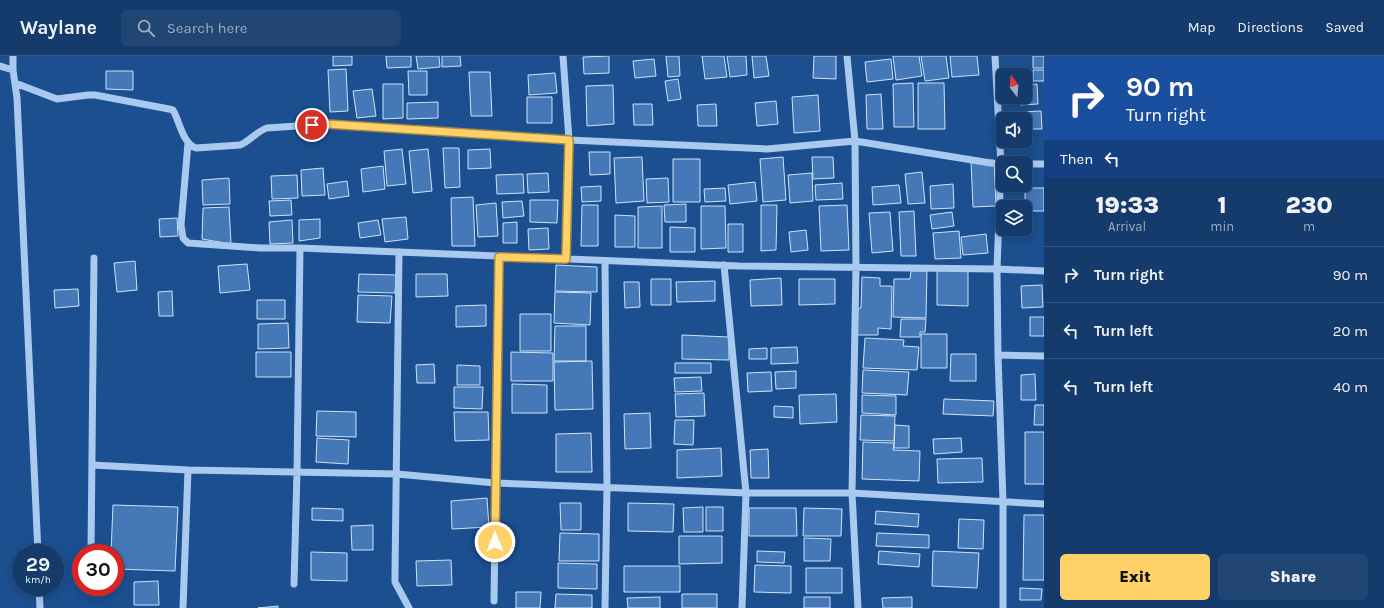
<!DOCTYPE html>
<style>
:root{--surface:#143b6b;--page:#214673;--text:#f1f3f6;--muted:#9dadc1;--line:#33557e;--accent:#ffd166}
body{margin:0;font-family:Karla,sans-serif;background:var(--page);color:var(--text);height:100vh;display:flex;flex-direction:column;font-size:15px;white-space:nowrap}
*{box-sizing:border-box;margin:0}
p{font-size:13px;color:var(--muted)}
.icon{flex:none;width:22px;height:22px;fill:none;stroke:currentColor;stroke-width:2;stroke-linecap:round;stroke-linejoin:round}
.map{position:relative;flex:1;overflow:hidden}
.details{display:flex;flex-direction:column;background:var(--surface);width:340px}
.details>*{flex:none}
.guide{background:#1a4fa0;color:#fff;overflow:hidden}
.needle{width:26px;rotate:344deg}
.fabs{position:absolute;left:996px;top:12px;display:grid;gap:8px}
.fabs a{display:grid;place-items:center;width:36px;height:36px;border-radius:6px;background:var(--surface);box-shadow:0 2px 10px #0003,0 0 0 1px var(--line);font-size:20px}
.speed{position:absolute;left:12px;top:488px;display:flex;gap:8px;font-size:20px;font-weight:700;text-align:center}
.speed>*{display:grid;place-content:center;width:52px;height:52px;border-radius:50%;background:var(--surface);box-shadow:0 2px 10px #0003,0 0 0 1px var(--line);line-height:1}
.speed small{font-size:10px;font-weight:400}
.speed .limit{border:6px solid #d22;background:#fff;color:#111}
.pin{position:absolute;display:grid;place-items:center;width:34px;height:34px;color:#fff;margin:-17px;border:2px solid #fff;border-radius:50%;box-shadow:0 1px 4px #0007}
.me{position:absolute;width:44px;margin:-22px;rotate:0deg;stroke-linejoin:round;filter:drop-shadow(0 0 3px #0008)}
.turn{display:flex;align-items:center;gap:14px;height:84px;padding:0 16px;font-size:18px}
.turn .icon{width:52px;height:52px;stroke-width:2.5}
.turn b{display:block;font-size:28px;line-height:34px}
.then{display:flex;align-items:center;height:38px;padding:0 16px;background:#0003;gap:8px;font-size:15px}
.eta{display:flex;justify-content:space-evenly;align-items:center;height:68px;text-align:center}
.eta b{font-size:24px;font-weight:800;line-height:28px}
.primary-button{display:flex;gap:8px;margin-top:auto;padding:8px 16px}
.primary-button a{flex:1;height:46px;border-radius:6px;background:var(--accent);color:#111;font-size:16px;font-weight:800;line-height:46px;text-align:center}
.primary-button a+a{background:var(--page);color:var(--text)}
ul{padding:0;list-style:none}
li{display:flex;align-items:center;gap:12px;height:56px;padding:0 16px;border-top:1px solid var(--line)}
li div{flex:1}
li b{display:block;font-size:15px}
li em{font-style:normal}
header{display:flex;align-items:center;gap:24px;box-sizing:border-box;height:56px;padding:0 20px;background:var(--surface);border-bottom:1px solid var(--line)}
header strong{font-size:19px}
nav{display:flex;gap:22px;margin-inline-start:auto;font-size:14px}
.search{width:280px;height:36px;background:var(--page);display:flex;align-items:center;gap:10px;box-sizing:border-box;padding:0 14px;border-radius:6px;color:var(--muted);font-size:15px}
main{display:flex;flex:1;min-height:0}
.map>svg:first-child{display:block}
</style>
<header>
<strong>Waylane</strong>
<div class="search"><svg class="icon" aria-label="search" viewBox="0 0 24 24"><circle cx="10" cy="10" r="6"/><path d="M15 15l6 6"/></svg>Search here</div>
<nav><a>Map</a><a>Directions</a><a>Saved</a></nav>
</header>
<main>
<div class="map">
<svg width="1044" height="552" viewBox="0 0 1044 552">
<rect width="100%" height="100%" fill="#1b4f8f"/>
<path fill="#4478b7" stroke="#cfe3fa" d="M333,0H352V9L333,10Z
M386,0H411V11L387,12Z
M416,0H439L440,11L418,13Z
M442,0H460L461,10L442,11Z
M609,0V17L584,18L583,1Z
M666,0H679L680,20L668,21Z
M702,0H724L727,21L705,23Z
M727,0H746L747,19L730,21Z
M752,0H766L769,20L754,22Z
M814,0H836V23L813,22Z
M893,0H919L922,20L896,24Z
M921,0H946L949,22L925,25Z
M950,0H977L979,19L952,21Z
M1033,0H1044V12H1033Z
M654,3L656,20L635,22L633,5Z
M891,3L893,23L867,26L865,6Z
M346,13L348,55L330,56L328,14Z
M1033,14H1044V25H1033Z
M106,15H133V34L106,33Z
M408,15H427V39H409Z
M469,16H490L492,60H471Z
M555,17L557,37L529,39L528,19Z
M678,23L681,43L668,45L665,25Z
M913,27L914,71H894L893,28Z
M918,27H944L945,73H918Z
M383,28H403V62L383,63Z
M1037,28L1038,48L1020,49L1019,41H1025V29Z
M613,29L614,68L587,70L586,30Z
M372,33L376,60L357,62L353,35Z
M881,38L883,73H867L866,39Z
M818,39L820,75L794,77L792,41Z
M527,41H552V67H527Z
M776,45L778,68L757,70L755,47Z
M438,46V62L407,63V47Z
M633,48H652L653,69H634Z
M716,48L717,70H698L697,49Z
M1041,55L1042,73H1025V63H1018V56Z
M443,92H459L460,131L445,132Z
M402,93L406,128L387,130L384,95Z
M428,93L432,135L413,137L409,95Z
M490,93L491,112L468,113V94Z
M589,96H610V118L590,119Z
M642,101L644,145L616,147L614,102Z
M783,101L786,144L763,146L760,103Z
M812,101H833L834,122L813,123Z
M673,103H700V146H673Z
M994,104L996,150L973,151L971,106Z
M383,110L385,133L363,136L361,113Z
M323,112L325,139L302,140L301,114Z
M922,116L925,147L908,148L905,118Z
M548,117L549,136L528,137L527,118Z
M812,117L813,145L790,147L788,119Z
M523,118L524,137L497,138L496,119Z
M297,119L298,142L272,143L271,120Z
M229,122L230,148L203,149L202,124Z
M668,122L669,146L647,147L646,123Z
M347,125L349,140L329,143L327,128Z
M755,126L757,145L730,148L728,129Z
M842,127L843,143L816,144L815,129Z
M953,128L954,152L931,153L930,130Z
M899,129L901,147L873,149L872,131Z
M601,130V145L582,146L581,131Z
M725,132L726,145L705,146L704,133Z
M1025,132H1044V155H1025Z
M473,141L475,190H452L451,142Z
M291,144L292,159L270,160L269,145Z
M530,144H558L557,167L530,166Z
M522,145L524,160L503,162L502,146Z
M496,147L498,180L478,181L476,149Z
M686,148V166H665L664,149Z
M582,149H598V190H581Z
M761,149H777L776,194L761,195Z
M847,149L849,194L821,195L819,150Z
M662,150V192H638V151Z
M701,150H725L726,192L701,193Z
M229,151L231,188L202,183L203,152Z
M914,155L916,200H901L899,156Z
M890,156L893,195L872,197L869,157Z
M952,156L954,170L932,173L930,159Z
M615,159L635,160V191H615Z
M406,161L408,183L385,186L382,163Z
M177,162L178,180L160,181L159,163Z
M320,163V182L299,185V164Z
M292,164L293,187L270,188L269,166Z
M378,164L381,179L360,182L358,167Z
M517,166V187H503V167Z
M728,168H743V196H728Z
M670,171L695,172V196H670Z
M548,172L549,193L529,194L528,173Z
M806,174L808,194L791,196L789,176Z
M959,175L961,202L935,203L933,177Z
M986,178L988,197L963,199L961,181Z
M135,205L137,234L117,236L114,207Z
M247,208L250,234L220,237L218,210Z
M556,209L597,211V236L555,235Z
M937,213H968V250L937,249Z
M911,215H927L926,262L893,261L894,223H910Z
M359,218L396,219L395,237L358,236Z
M416,218H447L448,240L416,241Z
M862,221L880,222V230H892L891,273L878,272V279H857L858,252H861Z
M781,222L782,249L751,250L750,224Z
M651,223H671V249H651Z
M799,223H835V248L799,249Z
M715,225V245L677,246L676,226Z
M624,226H639L640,251L625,252Z
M1042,229L1043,251L1022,252L1021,230Z
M78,233L79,250L55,252L54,234Z
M172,235L173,260H159L158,236Z
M555,236L591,237L590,269L554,267Z
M358,239L392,240L390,267L357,266Z
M257,244H285V263H257Z
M486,249V270L456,271V250Z
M520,258H551V295H520Z
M1030,261H1044V280H1030Z
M901,263H926L925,276H920V281H900Z
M288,267L289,292L258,293V268Z
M555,270H586V305H554Z
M921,278H947V312H921Z
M682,279L729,281V304L682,303Z
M865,282L904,284L903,290L919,291L917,314L863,312Z
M797,291L798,307L771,308V292Z
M767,292V303H749V293Z
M256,296H291V321H256Z
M511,296L553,297V325H511Z
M951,298H976V325H950Z
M592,305L593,353L555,354L554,306Z
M675,307H711V317H675Z
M434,308L435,327H417L416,309Z
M457,309L480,310V329H457Z
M863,314L909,316L907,339L862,337Z
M796,315V332L776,333L775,316Z
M771,316L772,335L748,336L747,317Z
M1035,318L1036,344H1021V319Z
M701,321L702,335L675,336L674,322Z
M512,328L547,329V357H512Z
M454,331H483L482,353L454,352Z
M704,337L705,360L676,361L675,338Z
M836,338L837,366L800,368L799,339Z
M862,339L896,340V359L862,357Z
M944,343L994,345L993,360L943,358Z
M1035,349H1044V369H1034Z
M774,350L793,351V362L774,361Z
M317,355L356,356V381L316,380Z
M454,356H488L489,384L455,385Z
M650,357L651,392L625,393L624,358Z
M861,359L895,360L894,385L860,384Z
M675,364H694L693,389L674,388Z
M895,369L909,370V392H894Z
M1025,376H1044V428H1025Z
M591,377L592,416H556V378Z
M317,382L349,384L348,408L316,406Z
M961,382L962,396L934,398L933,383Z
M863,386L894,387L893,394L920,395L919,425L862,423Z
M721,392L722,420L677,422V394Z
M768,393L769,422H751L750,394Z
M982,402L983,426L938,427L937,403Z
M487,442L489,471L452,473L451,445Z
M560,447H581V474H561Z
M628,447L674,448L673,476L628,475Z
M113,449L178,451L175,515L115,513V497H111Z
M703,451V476H684L683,452Z
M706,451H723V475H706Z
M312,452L343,453V465L312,464Z
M749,452H796L797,480H749Z
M804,452L842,453L841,480H803Z
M876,455L919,458L918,471L875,468Z
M1024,459H1044V524H1023Z
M959,463L984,464L983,493L958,492Z
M373,469V494H352L351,470Z
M560,477L599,478V505H559Z
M877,477L929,479V492L876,490Z
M679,480H722V507L679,508Z
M804,482L831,483L830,505H804Z
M757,495L785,496L784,507L757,506Z
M879,495L920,498L919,511L878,508Z
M933,495L979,497L977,532L932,530Z
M311,496L347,497V525L311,524Z
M451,504L452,529L417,530L416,505Z
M558,507L597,508V533L558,532Z
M755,509L791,510V537L754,536Z
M624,510H680V536H624Z
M806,512H842V537H806Z
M158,525L159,549H134V526Z
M1020,532L1042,533L1041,544H1020Z
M516,536H541L540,552H516Z
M556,538L592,539V552H555Z
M682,538H717V552H682Z
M660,541V552H628L627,542Z
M804,541H830V552H804Z
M912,541V552H883L882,542Z
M278,550V552H258Z"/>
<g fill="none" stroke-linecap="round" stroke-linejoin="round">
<path stroke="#a9c9ee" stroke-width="7" d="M13,0V14L17,42L38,497
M563,0L569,84L566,203
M847,0L855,85L856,211L852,437L858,552
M995,0L1001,109L997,213L998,299L1003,446V552
M0,10L13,14
M15,27L57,43L88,39H95L169,53L173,54L175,58C180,69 184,88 196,92L240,89C250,85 257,75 267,72L327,68L569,84L767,93L855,85L1003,109
M188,87L181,169L183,182L188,187L260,192H300L739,210L997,213L1044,215
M1025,108H1044
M399,196L395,518V526L409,552
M724,209L746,437L742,552
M998,299L1044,300
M92,409L188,414L397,418L495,427L746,437H852L1044,448
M91,497L94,202
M294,528L297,416L300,192
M39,531L40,552
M494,545L499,201
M183,552L188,414
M605,552L607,431L605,205"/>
</g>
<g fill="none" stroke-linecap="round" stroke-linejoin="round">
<defs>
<path id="route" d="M312,69L327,68L569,84L566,203L499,201L495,486"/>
</defs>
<use href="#route" stroke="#a68842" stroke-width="10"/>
<use href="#route" stroke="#ffd166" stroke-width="7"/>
</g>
</svg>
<div class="fabs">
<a><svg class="needle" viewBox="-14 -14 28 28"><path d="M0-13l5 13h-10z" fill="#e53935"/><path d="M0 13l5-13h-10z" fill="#9dadc1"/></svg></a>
<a><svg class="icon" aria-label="sound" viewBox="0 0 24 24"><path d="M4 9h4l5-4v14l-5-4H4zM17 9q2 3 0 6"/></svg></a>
<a><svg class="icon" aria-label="search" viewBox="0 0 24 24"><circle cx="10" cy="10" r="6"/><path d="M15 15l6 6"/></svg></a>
<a><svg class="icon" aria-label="layers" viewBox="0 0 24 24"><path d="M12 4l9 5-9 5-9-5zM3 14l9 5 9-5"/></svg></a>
</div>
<div class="speed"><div>29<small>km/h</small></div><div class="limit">30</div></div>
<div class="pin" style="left:312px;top:69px;background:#d93025"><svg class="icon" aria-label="arrive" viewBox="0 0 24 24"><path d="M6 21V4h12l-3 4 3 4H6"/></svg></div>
<svg class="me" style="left:495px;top:486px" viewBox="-20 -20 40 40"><circle r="17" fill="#ffd166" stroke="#fff" stroke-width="3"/><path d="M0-11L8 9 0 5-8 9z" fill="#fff"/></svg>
</div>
<section class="details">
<div class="guide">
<div class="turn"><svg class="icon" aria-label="right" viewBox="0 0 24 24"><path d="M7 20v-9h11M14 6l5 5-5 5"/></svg><div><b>90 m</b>Turn right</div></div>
<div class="then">Then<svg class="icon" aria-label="left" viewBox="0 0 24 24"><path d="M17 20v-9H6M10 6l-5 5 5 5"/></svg></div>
</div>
<div class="eta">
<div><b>19:33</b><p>Arrival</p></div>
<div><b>1</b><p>min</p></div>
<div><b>230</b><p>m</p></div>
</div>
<ul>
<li><svg class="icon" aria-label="right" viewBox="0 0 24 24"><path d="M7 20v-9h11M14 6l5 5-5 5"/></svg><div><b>Turn right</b></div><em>90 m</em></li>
<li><svg class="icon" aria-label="left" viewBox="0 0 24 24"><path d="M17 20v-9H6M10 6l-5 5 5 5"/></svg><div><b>Turn left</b></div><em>20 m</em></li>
<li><svg class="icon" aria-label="left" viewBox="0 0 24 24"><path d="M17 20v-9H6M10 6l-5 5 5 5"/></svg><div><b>Turn left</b></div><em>40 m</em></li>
</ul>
<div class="primary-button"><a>Exit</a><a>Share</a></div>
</section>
</main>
